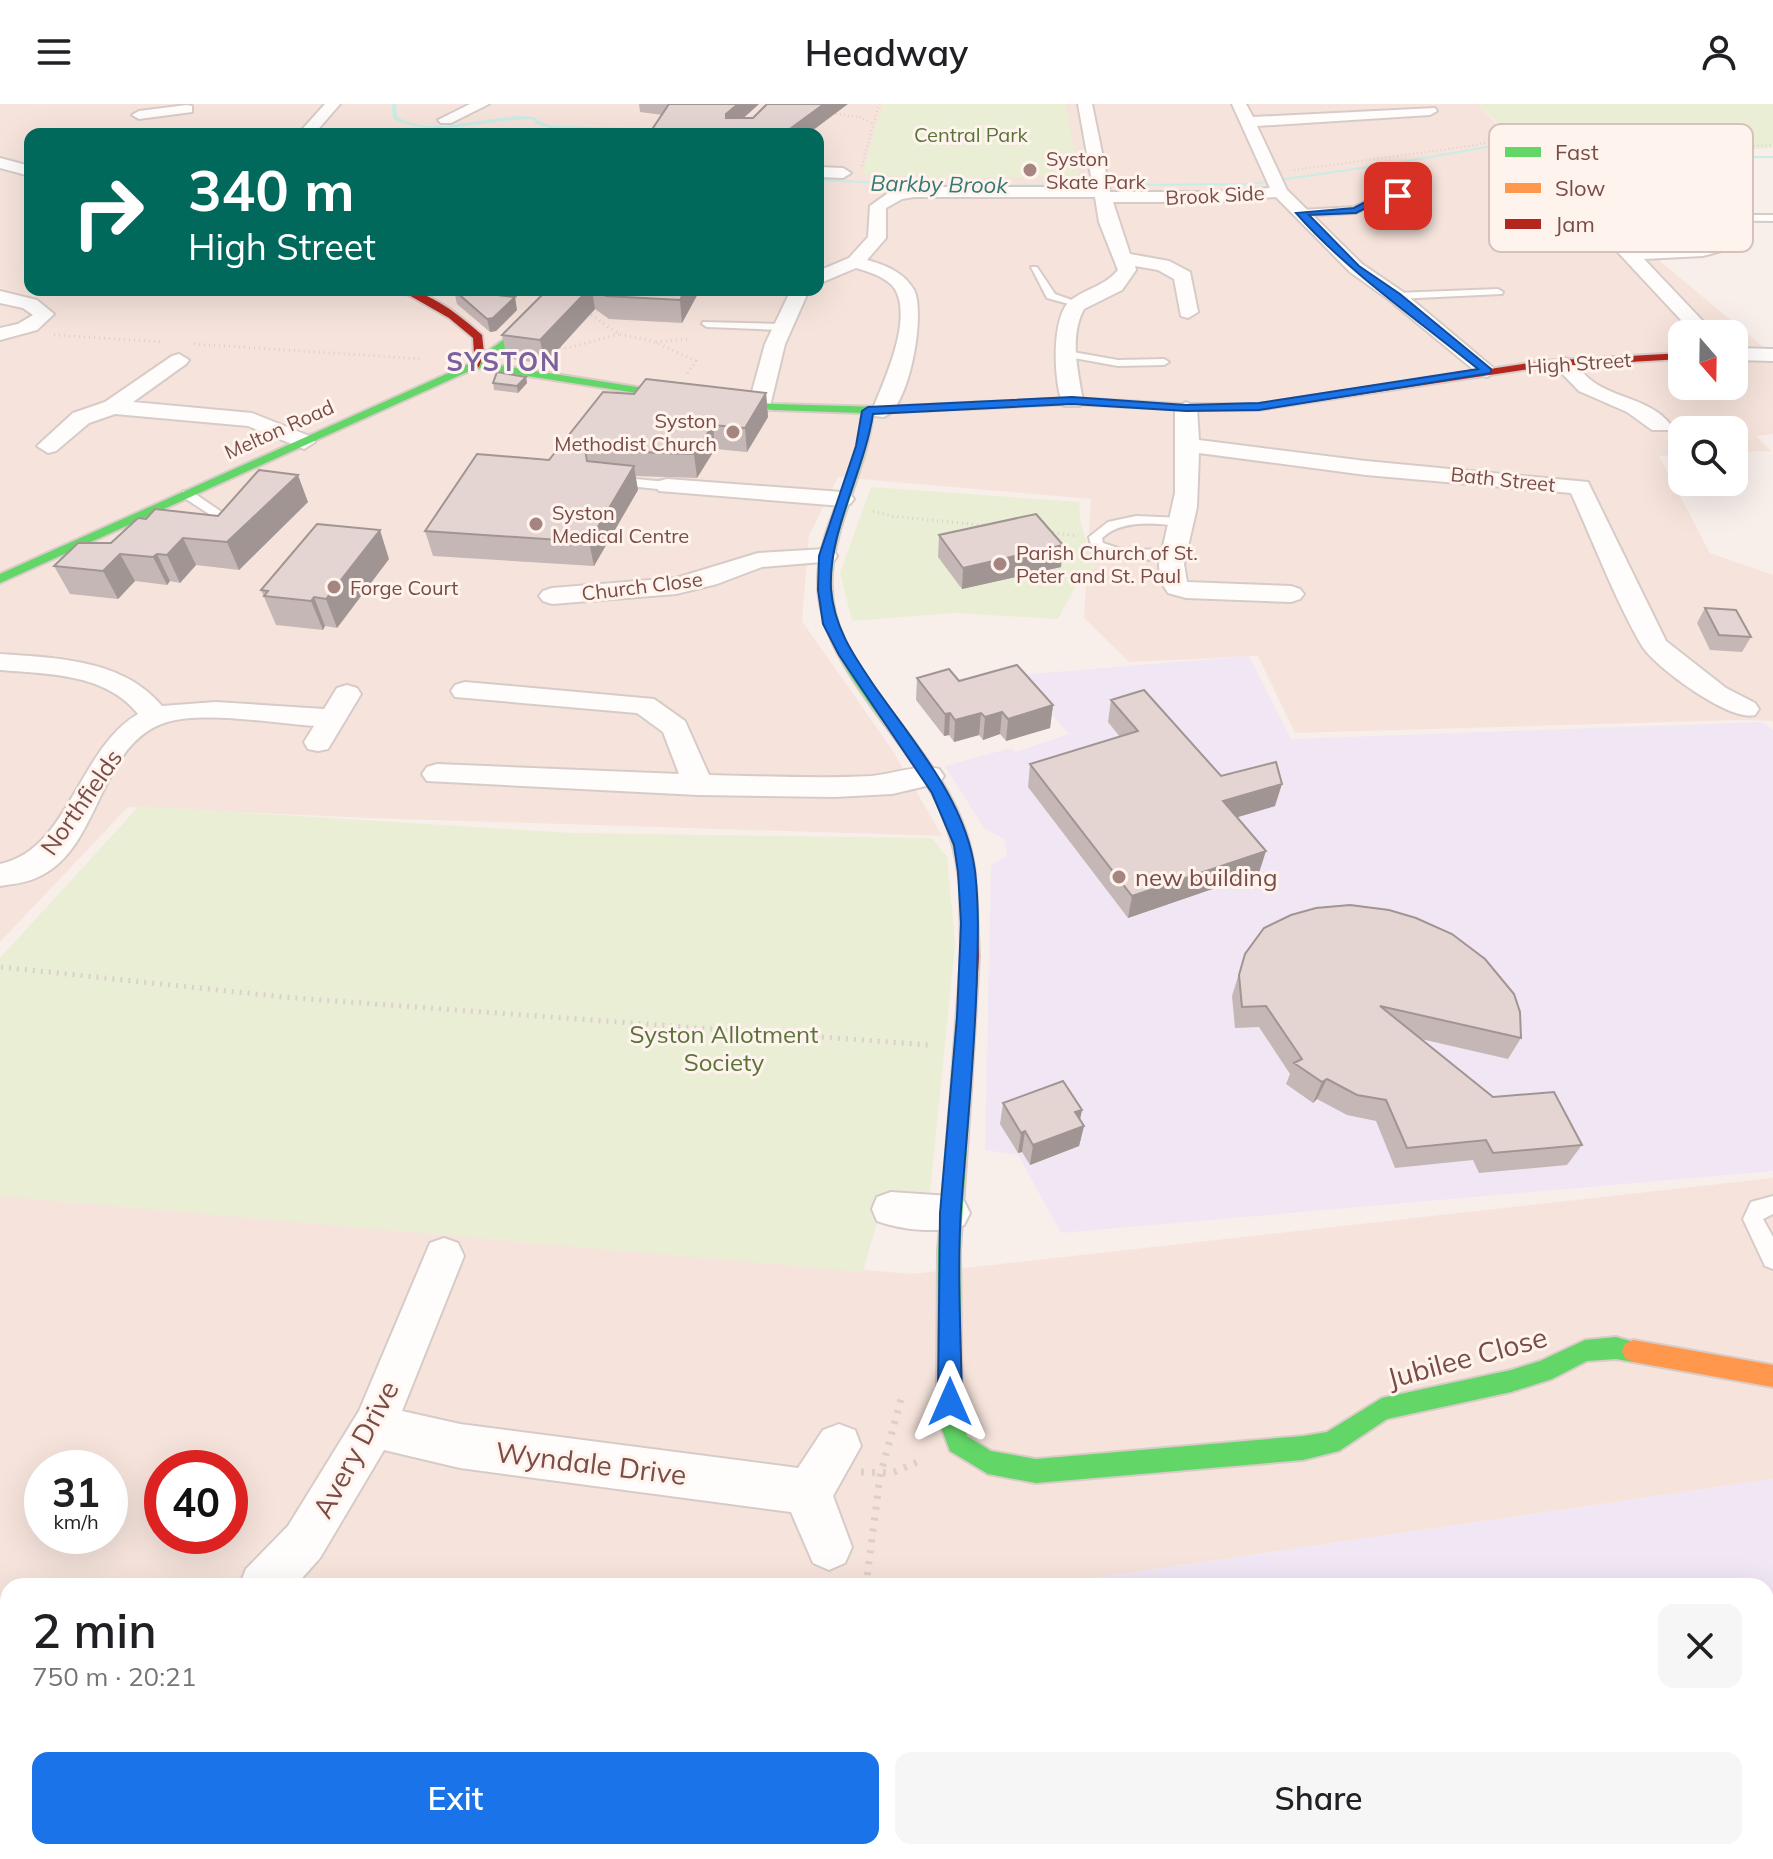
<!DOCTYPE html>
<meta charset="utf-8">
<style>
:root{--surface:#fff;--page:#f6f6f6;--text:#202124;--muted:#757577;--accent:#1a73e8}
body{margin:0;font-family:Mulish,sans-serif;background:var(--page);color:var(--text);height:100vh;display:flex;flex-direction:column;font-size:30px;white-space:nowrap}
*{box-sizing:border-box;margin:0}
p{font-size:26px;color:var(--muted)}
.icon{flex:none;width:44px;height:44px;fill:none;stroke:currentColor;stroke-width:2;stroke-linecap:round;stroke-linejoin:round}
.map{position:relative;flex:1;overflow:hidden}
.panel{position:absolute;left:0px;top:1474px;width:1774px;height:282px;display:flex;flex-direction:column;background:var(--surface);border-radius:24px 24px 0 0;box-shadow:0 8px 32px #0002}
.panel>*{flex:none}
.banner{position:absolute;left:24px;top:24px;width:800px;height:168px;border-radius:16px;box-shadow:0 8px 32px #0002;background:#00695c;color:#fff;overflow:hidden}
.needle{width:52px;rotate:160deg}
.fabs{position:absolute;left:1668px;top:216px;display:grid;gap:16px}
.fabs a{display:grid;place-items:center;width:80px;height:80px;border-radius:16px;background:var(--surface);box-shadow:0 8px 32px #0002;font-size:40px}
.speed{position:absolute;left:24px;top:1346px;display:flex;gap:16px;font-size:40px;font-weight:700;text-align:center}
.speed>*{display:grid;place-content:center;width:104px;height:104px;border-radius:50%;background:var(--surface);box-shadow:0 8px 32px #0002;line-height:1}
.speed small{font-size:20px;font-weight:400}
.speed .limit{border:12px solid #d22;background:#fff;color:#111}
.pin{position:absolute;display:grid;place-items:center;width:68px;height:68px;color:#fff;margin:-34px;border-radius:16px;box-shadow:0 4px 12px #0006}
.me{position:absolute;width:88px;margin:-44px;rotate:0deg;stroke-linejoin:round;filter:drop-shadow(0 0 6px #0008)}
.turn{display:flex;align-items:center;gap:28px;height:168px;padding:0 32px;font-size:36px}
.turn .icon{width:104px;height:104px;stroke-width:2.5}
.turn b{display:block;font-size:56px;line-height:68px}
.round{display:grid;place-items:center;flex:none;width:84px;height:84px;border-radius:16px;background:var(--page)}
.summary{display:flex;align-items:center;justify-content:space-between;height:136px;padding:0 32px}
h1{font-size:48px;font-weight:600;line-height:60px}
.button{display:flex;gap:16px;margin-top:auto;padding:16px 32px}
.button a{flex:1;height:92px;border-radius:16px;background:var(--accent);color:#fff;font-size:32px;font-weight:600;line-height:92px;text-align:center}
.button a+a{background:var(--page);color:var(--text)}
header{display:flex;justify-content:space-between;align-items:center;height:104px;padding:0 32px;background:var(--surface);font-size:36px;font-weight:600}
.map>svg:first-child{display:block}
</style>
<header><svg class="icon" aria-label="menu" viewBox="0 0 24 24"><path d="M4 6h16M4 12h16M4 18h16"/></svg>Headway<svg class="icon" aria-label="person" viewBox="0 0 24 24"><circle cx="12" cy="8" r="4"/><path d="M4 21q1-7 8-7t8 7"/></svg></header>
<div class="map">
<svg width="1773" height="1755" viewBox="0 0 1773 1755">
<rect width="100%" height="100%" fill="#f8efeb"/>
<path fill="#f6e4dc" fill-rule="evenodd" d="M0,0H1478L1503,27L1773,251V330L1756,332L1771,347L1734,348V326H1682V350L1659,352L1710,449L1773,471V617L1741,616L1295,629L1258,552L1129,558L1084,514L1091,395L838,373L809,432L802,517L893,647L942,732L369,714L128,703L0,838ZM30,30H818V186H30ZM1682,230H1734V282H1682Z
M1773,1074V1375L1038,1482H8V1748H939V1755H0V1087L911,1170ZM42,1364H110V1432H42ZM162,1364H230V1432H162Z"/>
<path fill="#f1e7f4" d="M1249,552L1291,635L1762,618L1773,626V1067L1061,1129L1018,1051L985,1046L991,762L1007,751L1004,735L984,724L945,662L1011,644L1015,648L1069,630L1018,571Z
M1773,1375V1755H939V1748H1766V1482H1038Z"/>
<path fill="#eaeed4" d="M883,0H1065L1079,72L952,74L862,70Z
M1478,0H1773V44L1732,47L1587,26L1514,36Z
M871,383L1079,398L1081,420L1095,463L1079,476L1058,515L953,509L852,517L840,469Z
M139,702L572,729L932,734L947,753L955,840L930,1088L886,1087L863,1168L0,1092V854Z"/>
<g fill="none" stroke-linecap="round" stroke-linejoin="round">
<path fill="#caece7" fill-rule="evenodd" d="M392,0H396L397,13L410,19L426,22H444L518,12L534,13L541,18L551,22L641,24L653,26V30H649V28L641,26L551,24L537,20L533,15C486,15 438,35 393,15Z
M1593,27L1727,52H1773V54H1727L1593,29L1543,34L1397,60L1251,81L945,83L818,77V75L945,81L1251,79L1397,58L1543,32Z"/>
<defs>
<path id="lane" d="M1505,53H1511L1531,83L1580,105V109H1574C1546,96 1509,88 1505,53Z
M1419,86L1422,91L1380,97L1356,109L1301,112L1296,109L1301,106L1354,103L1375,93Z
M1684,111H1773V117L1687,116Z
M1031,163H1037L1055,190L1080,199V203L1047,194Z
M1498,185L1503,188L1502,190L1396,195L1391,192L1396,189Z
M703,218L782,220L787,223L782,226L707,223L702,220Z
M1067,247L1118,256L1164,255L1169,258L1164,261L1118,262L1063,252V248Z
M614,373L667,378L673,382L667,386L610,380L608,377Z
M183,387H191L239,420L229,423L183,393Z
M1136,412L1183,414L1189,418L1183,422C1156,420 1124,414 1102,434L1103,439L1124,446L1173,445L1180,449L1178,452C1151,457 1112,460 1091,441L1089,433L1108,418Z
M1773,1092V1110L1763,1115L1773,1133V1165L1765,1162L1743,1115L1751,1098Z"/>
<path id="street" d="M325,0H340L314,30H298Z
M470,0H489L451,19H441L438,16Z
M1078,0H1092L1110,88H1213L1270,84L1232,0H1246L1253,13L1435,4L1437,7L1430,11L1257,22L1287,86L1362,160L1403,188L1497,267L1487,273L1480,271L1389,196L1350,168L1276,93L1213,98H1113L1130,150L1169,157L1190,168L1198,208L1188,214L1181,212L1174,175L1158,166L1135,162L1136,166L1122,186L1084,205C1069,232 1078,268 1083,297L1080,302H1064C1053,282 1051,212 1070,197C1086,184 1104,183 1118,166L1099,118L1095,93H914L902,95L886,104V134L867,156C885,161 904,168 914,186C926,209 909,307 883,313L875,312L872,307C884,277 913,216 895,185C887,173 869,168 856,164L818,180V167L849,154L868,133L870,102L891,87L914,83H1093Z
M187,1L192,2V8L139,15L132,11L139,7Z
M0,54L30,62V72L0,64Z
M818,63L843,64L851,69L843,74L818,73Z
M1577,102L1613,122L1634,144L1703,141L1742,131L1748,132L1751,136L1748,140L1703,152L1644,155L1715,230H1694L1601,130L1571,111L1568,107Z
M791,186H809L785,240L770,302L767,307H751L748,302L765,240Z
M0,187L37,196L54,210L37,226L0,236V224L18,220L33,211L23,204L0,199Z
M1734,244L1773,245V257L1734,256Z
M179,250L189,256L186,260L133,298L252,309L312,333L315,338L304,345L248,322L115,310L89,319L56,347L48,349L37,342L73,309L105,298L172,252Z
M1562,253C1575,256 1581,269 1592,277C1616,295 1651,295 1671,321L1668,326H1652L1627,308L1579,287L1552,259Z
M1186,298L1197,304L1199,336L1366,357L1588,378L1666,537L1726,584L1755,599L1759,605L1755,611C1730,618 1655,563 1642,542C1616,498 1593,437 1571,389L1366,371L1199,349L1197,403L1184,460L1187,478L1291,482L1300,485L1304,490L1300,495L1291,498L1186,494L1168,489L1160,476L1159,460L1175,389V304Z
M667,375L842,388L850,390L854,395L850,400L842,402L659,387L655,382L659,377Z
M825,445L834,447L837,452L834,457L762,463L717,480L676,490L552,500L543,497L539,492L543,487L552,484L676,474L758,449Z
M0,550C56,554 123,555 162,602L216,598L324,605L337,584L347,581L357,584L361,590L328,645L318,647L308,645L304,638L314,622C275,619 203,607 167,618C96,640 102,747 36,774C25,779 12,780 0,782V760C69,746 78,645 138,610C106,569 47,570 0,566Z
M465,578L654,595L685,617L709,671C763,672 818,675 872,672C893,670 919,660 939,665L944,672L939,679L892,690L835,693L698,691L427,677L422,670L427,663L437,660L679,670L663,628L637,609L455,593L451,587L455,581Z
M891,1088L950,1092L964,1097L970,1109L964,1121C939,1130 902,1126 877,1117L872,1105L877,1093Z
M444,1134L458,1139L464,1152L402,1307L460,1320L798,1364L823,1326L839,1320L855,1326L861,1342L833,1392L852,1443L845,1459L829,1466L813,1459L791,1408L460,1364L384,1346L320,1454L295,1482H239L246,1465L288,1422L359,1307L430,1139Z
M8,1642V1748H25L22,1755H0V1646Z"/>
<path id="fast" d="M550,186H561L510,241L485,259L688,291L774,300L881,303L1072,294L1196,301V305L1192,306L1072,300L873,309C864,388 807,456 844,534C882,613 961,671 974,762C975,770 977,778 974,785H962C958,776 958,766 956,756C953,738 946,720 939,703C905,630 815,558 818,474C819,434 839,399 851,363C857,346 860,327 862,309L774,306L688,297L476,264L0,479V470L471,259L502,237Z
M961,978L968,980L971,986L960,1146L962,1315L967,1332L991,1347L1036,1355L1303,1332L1327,1328L1382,1294L1511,1266L1540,1257L1585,1236L1616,1233L1641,1240L1644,1247L1641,1254L1633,1258L1616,1255L1587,1257L1552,1275L1511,1288L1387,1315L1339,1347L1303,1356L1036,1379L988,1370L950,1347L938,1315L937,1286L938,1146L951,986L954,980Z"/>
<path id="slow" d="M1633,1236L1773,1261V1283L1633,1258L1625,1254L1622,1247L1625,1240Z"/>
<path id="jam" d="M400,186C430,186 460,212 482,231L484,249L479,263L470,261L474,249L473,234L449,214Z
M1682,249V255L1543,263L1259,306H1192L1186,303L1192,300H1259L1543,257Z
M968,775L976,781L979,852L971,986L968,992L961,994L954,992L951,986L961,852L960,781Z"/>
</defs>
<use href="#lane" stroke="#d7cbc8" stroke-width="4"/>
<use href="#street" stroke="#d7cbc8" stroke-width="4"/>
<use href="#fast" stroke="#d9ccc8" stroke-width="4"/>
<use href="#slow" stroke="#d9ccc8" stroke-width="4"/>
<use href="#jam" stroke="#d9ccc8" stroke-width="4"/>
<path stroke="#dccfcc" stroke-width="2" stroke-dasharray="1 3" stroke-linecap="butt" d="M828,9L860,13L873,20
M862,62L879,0
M1294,66L1470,42L1536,28L1587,25L1734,43L1773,41"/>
<path stroke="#dccfcc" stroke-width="3" stroke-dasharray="1 4" stroke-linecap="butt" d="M587,208L619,230L655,238L696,257L686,271
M54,231L164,238
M656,238L689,235
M194,240L423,255
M555,243L568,244L619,230
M873,407L892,412L990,422
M1048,428L1078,432"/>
<path stroke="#dccfcc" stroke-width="5" stroke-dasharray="2 6" stroke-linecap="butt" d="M1,863L294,894L929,941"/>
<path stroke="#dccfcc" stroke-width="7" stroke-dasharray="3 8" stroke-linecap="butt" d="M861,1368L892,1369L920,1357
M866,1482L880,1372L902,1292
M855,1755L856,1748"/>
<use href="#lane" fill="#fefdfc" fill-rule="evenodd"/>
<use href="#street" fill="#fefdfc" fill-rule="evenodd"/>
<use href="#fast" fill="#63d668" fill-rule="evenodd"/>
<use href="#slow" fill="#ff974d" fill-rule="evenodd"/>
<use href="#jam" fill="#b3261e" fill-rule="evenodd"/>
</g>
<path fill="#c5b7b5" d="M639,0H759L743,14L808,30L640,8Z
M454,186L517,206L496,227L490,228L457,200Z
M551,186H700L682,219L609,215L595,205L545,260L507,254L502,231Z
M526,273L527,279L518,289L494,286L493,279Z
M766,289L768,313L747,348L715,345L697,374L635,372L638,386L594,462L433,452L425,427L549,356L634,290Z
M308,398L239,466L196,461L180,479L170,477L167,481L135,477L118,495L70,490L54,462L111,439L146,415L218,412Z
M939,431L1061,463L962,485L938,453Z
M389,455L337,524L325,522L323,526L276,521L261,486Z
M1705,504L1751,533L1742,548L1710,546L1697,519Z
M917,574L959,577L1053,601L1050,624L1006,637L1000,630L983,636L979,631L954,638L949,631L944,632L916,596Z
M1111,596L1221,672L1275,702L1237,713L1259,769L1128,814L1028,683L1030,660L1120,633L1108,618Z
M1245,850L1521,934L1508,955L1421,935L1493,993L1582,1041L1567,1061L1479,1069L1473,1056L1395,1064L1376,1017L1347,1011L1317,995L1313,999L1286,980L1290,970L1259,923L1235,924L1232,892Z
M1003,999L1082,1006L1080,1016L1084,1022L1079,1042L1030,1061L1022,1048L1018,1049L1000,1020Z"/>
<path fill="#a09593" d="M738,0H759L728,28L726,10Z
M824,0H848L808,30H783Z
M588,186H592L595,205L545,260L540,236Z
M685,186H700L682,219L680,196Z
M515,193L517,206L496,227L490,228L487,215Z
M526,273L527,279L518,289L517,282Z
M766,289L768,313L747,348L745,324Z
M713,321L715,345L697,374L694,350Z
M634,362L638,386L594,462L589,438Z
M298,371L308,398L239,466L227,438Z
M380,426L389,455L337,524L326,495Z
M183,434L196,461L180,479L167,451Z
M1063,441L1061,463L962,485L963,464Z
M120,450L135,477L118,495L103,467Z
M157,450L170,477L167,481L153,453Z
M314,493L325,522L323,526L311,497Z
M1053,601L1050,624L1006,637L1008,615Z
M1002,608L1000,630L983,636L985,613Z
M950,609L949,631L944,632L945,610Z
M981,609L979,631L954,638L955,616Z
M1282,680L1275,702L1218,719L1223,697Z
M1266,747L1259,769L1128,814L1132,792Z
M1327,975L1317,995L1313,999L1322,978Z
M1082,1006L1078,1024L1084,1022L1079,1042L1030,1061L1033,1041L1075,1008Z
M1025,1027L1022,1048L1018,1049L1021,1029Z"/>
<path fill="#e5d5d2" stroke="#a09593" stroke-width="2" d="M669,0H738L726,10V14H753L767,0H824L783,30H649Z
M454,186L515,193L493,214L487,215Z
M551,186H588L540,236L502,231L546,187L550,188Z
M597,186H685L680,196L606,192Z
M497,268L526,273L517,282L493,279Z
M646,275L766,289L745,324L713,321L694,350L585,346L587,357L634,362L589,438L425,427L477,350L549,356L603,288L634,290Z
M259,366L298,371L227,438L183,434L167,451L157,450L153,453L120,450L103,467L54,462L78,439H111L138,414L146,415L155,405L218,412Z
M1036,410L1063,441L963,464L939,431Z
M317,420L380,426L326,495L314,493L311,497L264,492L268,487L261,486Z
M1705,504L1736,506L1751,533L1719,531Z
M1017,561L1053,601L1008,615L1002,608L985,613L981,609L955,616L950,609L945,610L917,574L949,565L959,577Z
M1144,586L1221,672L1276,658L1282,680L1223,697L1266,747L1132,792L1030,660L1138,627L1111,596Z
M1350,801L1389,806L1416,814L1452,830L1485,855L1514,890L1520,908L1521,934L1380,902L1493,993L1554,988L1582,1041L1493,1049L1486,1036L1407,1044L1386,996L1357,991L1327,975L1322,978L1294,959L1302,955L1266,902L1242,903L1239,871L1245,850L1264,824L1291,811L1316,804Z
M1063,977L1082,1006L1075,1008L1084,1022L1033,1041L1025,1027L1021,1029L1003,999Z"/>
<path fill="#1a73e8" stroke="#114b97" stroke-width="2" d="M1402,90V94L1380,97L1356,109L1309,111L1359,162L1400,190L1491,265V269L1259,306L1186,307L1072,300L873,310C864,368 828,428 831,485C834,524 854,552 875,583C914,639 966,697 975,767C979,801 978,835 977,869C975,948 967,1026 961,1105C957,1168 961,1234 962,1298L958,1306L950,1309L942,1306L938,1298L940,1109L957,913L961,819L958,768L954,741L932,689L839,551L823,520L818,486L819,452L856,342L862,307L868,303L1072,293L1186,301L1259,299L1478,265C1417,215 1348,168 1296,109L1354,104L1375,93Z"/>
<g fill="#a68580" stroke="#fff3ed" stroke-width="3">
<circle cx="1030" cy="66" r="8"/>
<circle cx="733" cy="328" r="8"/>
<circle cx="536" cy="420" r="8"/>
<circle cx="1000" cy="460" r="8"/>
<circle cx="334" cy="483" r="8"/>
<circle cx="1119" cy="773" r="8"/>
</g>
<g text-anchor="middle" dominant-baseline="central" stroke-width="6" stroke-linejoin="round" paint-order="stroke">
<g font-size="20" fill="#597439" stroke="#fff3ed">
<text x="971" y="30">Central Park</text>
</g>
<g font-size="20" fill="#7a4c47" stroke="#fff3ed" text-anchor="start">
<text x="1046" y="54">Syston<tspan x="1046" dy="23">Skate Park</tspan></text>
<text x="717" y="316" text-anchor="end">Syston<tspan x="717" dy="23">Methodist Church</tspan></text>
<text x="552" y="408">Syston<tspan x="552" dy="23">Medical Centre</tspan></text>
<text x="1016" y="448">Parish Church of St.<tspan x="1016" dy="23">Peter and St. Paul</tspan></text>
<text x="350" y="483">Forge Court</text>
</g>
<g font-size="20" fill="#7a4c47" stroke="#fff3ed">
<text transform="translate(1215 91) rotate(-3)">Brook Side</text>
<text transform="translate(1579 259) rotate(-4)">High Street</text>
<text transform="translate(279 325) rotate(-24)">Melton Road</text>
<text transform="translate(1503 375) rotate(6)">Bath Street</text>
<text transform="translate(642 482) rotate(-7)">Church Close</text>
</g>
<g font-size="22" font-style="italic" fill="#367974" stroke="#fff3ed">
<text transform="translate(939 80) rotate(1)">Barkby Brook</text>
</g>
<g font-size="24" fill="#7a4c47" stroke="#fff3ed">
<text transform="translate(81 698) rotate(-55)">Northfields</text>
</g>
<g font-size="24" fill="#7a4c47" stroke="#fff3ed" text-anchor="start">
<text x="1135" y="773">new building</text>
</g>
<g font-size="24" fill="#597439" stroke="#fff3ed">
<text x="724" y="930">Syston Allotment<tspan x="724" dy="28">Society</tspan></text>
</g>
<g font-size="26" font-weight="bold" letter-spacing="2" fill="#7b629e" stroke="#fff3ed">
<text x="504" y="257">SYSTON</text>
</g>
<g font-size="28" fill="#7a4c47" stroke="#fff3ed">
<text transform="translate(1467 1253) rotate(-15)">Jubilee Close</text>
<text transform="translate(355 1345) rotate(-62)">Avery Drive</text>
<text transform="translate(591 1359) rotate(7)">Wyndale Drive</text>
</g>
</g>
<rect x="1489" y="20" width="264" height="128" rx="12" fill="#fff3ed" stroke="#d7c1bb" stroke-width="2"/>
<rect x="1505" y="43" width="36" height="10" fill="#63d668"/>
<rect x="1505" y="79" width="36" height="10" fill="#ff974d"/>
<rect x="1505" y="115" width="36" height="10" fill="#b3261e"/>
<g font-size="22" fill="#7a4c47">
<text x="1555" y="56">Fast</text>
<text x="1555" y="92">Slow</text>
<text x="1555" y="128">Jam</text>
</g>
</svg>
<div class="fabs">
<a><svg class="needle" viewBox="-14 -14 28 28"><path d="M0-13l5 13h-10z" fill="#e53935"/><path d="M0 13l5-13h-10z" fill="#757577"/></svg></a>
<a><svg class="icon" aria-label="search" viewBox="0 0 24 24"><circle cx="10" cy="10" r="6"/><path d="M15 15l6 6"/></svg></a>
</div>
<div class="speed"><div>31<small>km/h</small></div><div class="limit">40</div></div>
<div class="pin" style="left:1398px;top:92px;background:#d93025"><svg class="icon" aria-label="arrive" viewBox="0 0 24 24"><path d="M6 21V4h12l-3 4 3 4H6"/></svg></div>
<svg class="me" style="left:950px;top:1298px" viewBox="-20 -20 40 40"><path d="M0-17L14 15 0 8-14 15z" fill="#1a73e8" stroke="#fff" stroke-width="4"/></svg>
<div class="banner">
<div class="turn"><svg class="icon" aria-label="right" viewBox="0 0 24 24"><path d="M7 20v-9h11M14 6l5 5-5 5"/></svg><div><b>340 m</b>High Street</div></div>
</div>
<section class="panel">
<div class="summary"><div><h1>2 min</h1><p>750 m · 20:21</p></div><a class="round"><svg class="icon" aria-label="close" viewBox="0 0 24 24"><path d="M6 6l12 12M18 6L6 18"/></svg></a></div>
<div class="button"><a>Exit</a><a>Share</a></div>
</section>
</div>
